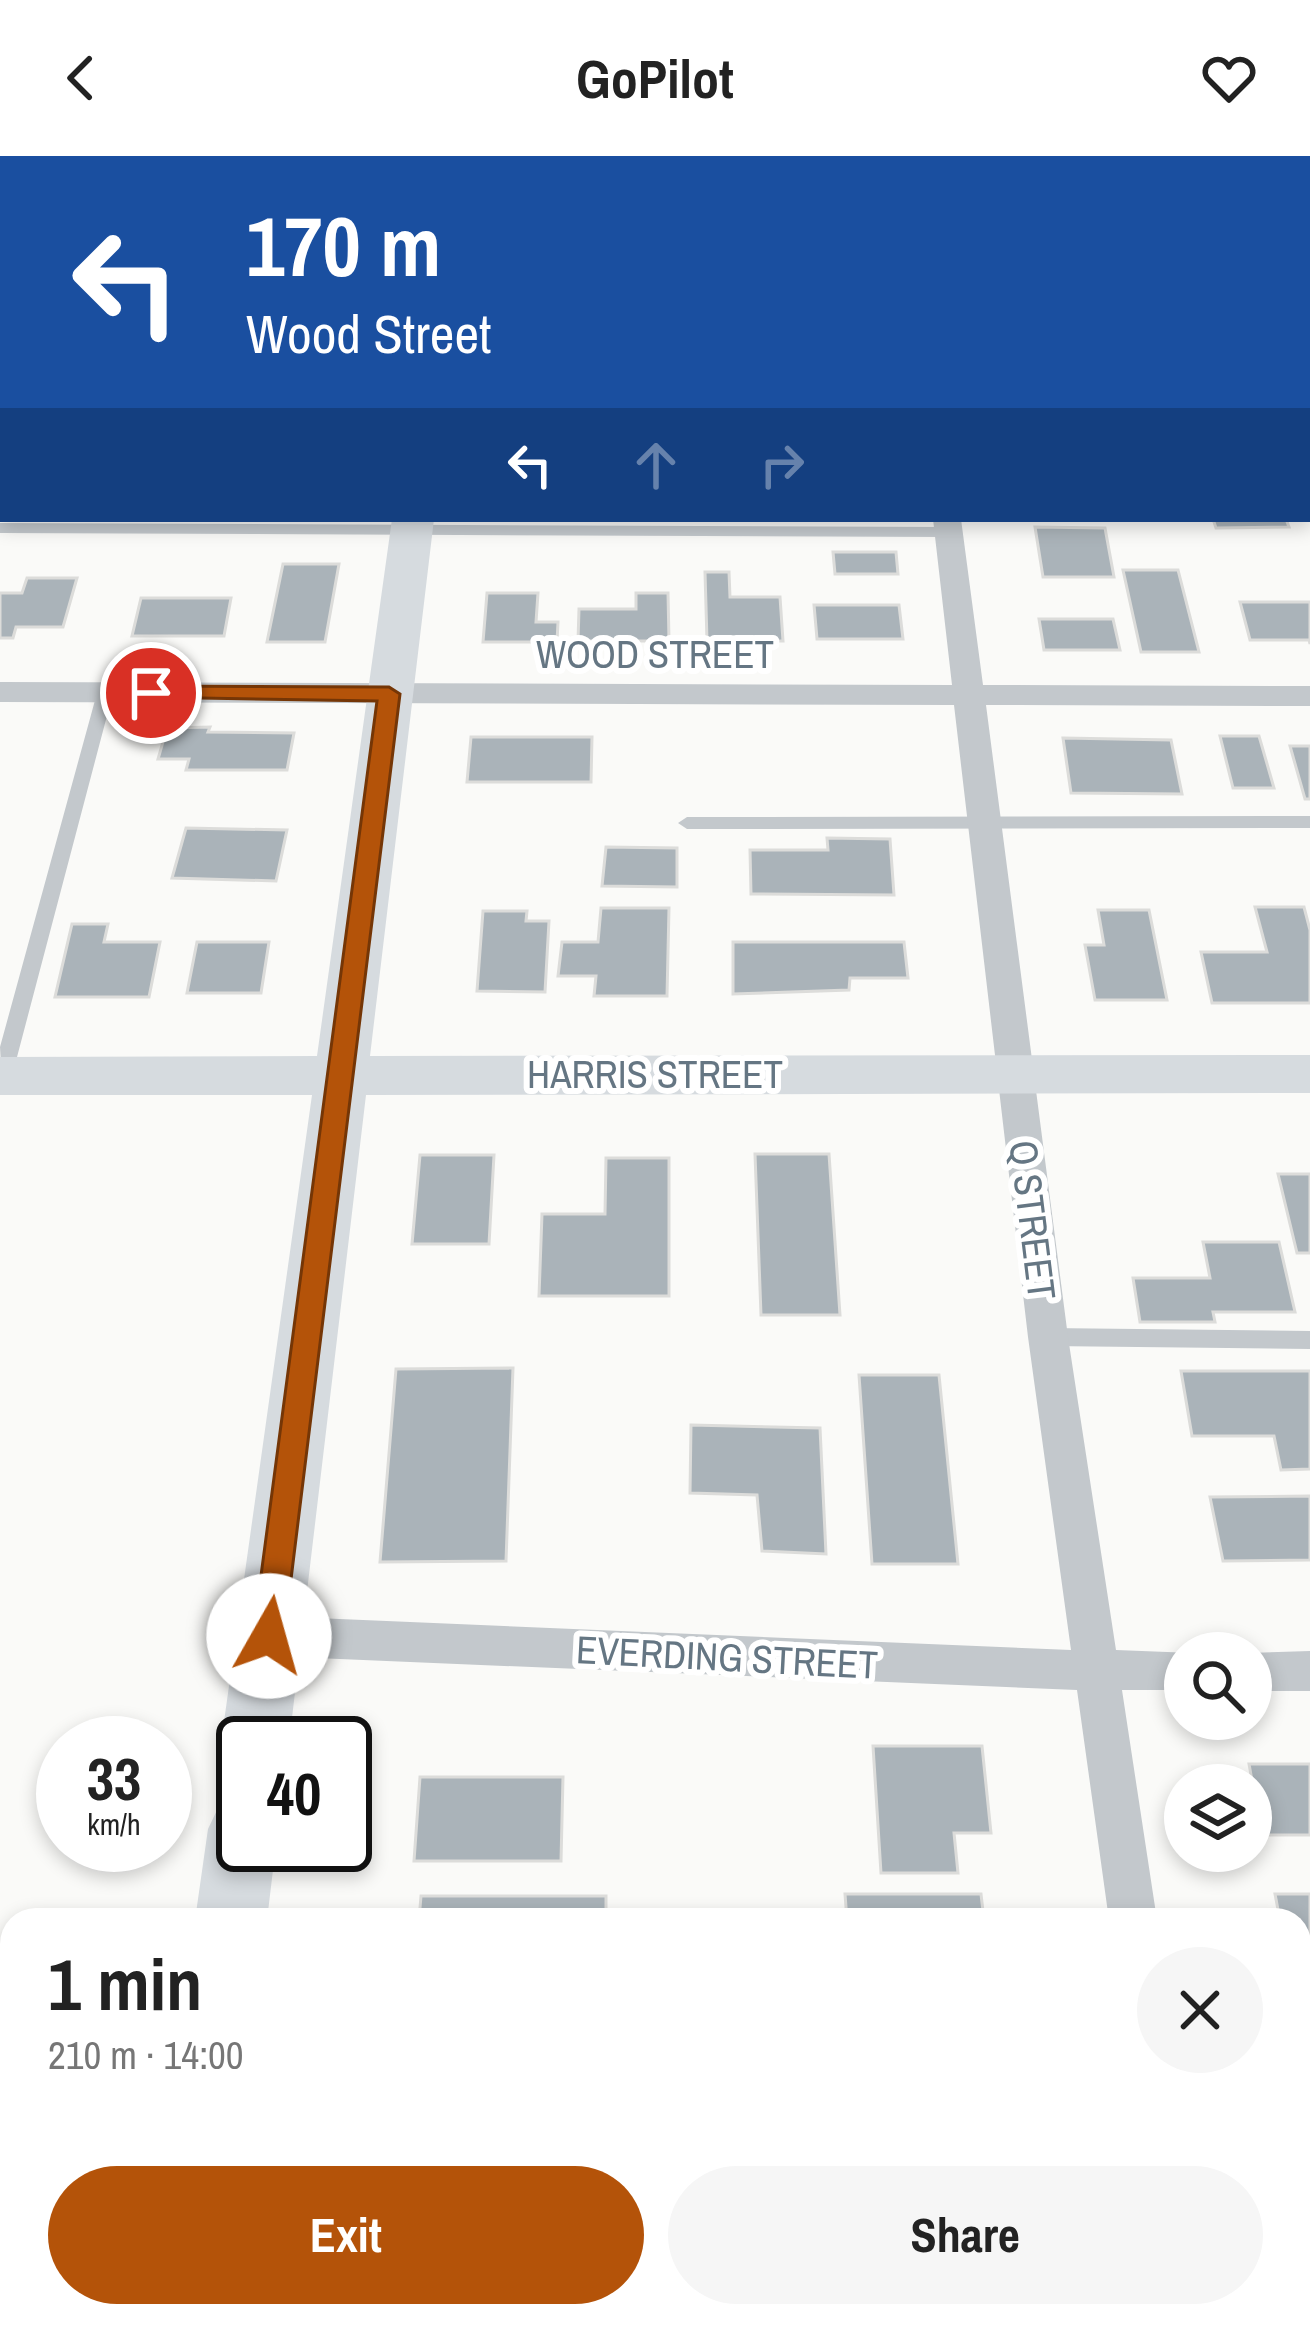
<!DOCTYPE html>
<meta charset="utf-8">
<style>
:root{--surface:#fff;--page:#f6f6f6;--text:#222;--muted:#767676;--accent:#b45309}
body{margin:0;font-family:"Archivo Narrow",sans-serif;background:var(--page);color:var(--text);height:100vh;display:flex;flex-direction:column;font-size:45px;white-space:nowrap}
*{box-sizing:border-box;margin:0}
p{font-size:39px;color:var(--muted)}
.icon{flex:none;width:66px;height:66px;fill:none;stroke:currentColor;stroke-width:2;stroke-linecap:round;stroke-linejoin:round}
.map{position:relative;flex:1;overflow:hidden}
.details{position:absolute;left:0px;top:1752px;width:1311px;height:420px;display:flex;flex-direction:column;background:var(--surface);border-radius:36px 36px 0 0;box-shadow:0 6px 18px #0003}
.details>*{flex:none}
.guide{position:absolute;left:0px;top:0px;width:1311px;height:366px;box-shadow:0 6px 18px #0003;background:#1a4fa0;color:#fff;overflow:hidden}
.tools{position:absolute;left:1164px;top:1476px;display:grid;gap:24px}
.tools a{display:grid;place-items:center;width:108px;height:108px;border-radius:50%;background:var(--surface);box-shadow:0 6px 18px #0003;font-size:60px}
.speed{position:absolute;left:36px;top:1560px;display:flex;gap:24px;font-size:60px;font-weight:700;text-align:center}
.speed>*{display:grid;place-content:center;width:156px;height:156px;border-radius:50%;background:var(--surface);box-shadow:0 6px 18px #0003;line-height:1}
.speed small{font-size:30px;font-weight:400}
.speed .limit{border:6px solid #111;border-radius:18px;background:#fff;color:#111}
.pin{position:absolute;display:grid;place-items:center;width:102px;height:102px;color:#fff;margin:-51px;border:6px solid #fff;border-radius:50%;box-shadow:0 3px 12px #0007}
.me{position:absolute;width:132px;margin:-66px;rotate:7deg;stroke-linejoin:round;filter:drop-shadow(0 0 9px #0008)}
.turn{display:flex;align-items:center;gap:42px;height:252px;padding:0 48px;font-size:54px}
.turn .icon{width:156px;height:156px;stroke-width:2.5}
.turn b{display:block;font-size:84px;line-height:102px}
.lanes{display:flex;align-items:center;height:114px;padding:0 48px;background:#0003;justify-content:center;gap:60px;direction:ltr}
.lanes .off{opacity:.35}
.round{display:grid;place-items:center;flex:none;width:126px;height:126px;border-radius:63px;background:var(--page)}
.overview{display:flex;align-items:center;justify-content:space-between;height:204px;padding:0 48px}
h1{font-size:72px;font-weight:800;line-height:90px}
.action{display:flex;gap:24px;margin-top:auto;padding:24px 48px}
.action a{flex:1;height:138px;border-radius:72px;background:var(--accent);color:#fff;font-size:48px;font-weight:800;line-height:138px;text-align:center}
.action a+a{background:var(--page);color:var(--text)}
header{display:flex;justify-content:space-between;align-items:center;height:156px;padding:0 48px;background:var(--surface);font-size:54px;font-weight:800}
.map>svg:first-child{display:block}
</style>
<header><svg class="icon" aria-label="back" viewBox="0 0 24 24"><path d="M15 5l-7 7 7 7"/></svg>GoPilot<svg class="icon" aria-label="heart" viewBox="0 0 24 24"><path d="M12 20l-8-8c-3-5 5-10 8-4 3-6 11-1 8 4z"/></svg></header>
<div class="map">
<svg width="1310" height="2172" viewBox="0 0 1310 2172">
<rect width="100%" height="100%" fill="#fafaf8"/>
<path fill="#aab3b9" stroke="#dcdcda" stroke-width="3" d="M1213,363H1286L1289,371L1216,372Z
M1035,371L1105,372L1114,421H1043Z
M833,396H896L898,418H835Z
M283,408H339L325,486H267Z
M1123,414H1178L1199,496H1141Z
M705,416H729L730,441H780L783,485H707Z
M27,422H77L63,471H16L13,482H0V437H22Z
M487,437H538L536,466H558L557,486H483Z
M636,437H668L669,485H578L579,453H636Z
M141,442H231L224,480H132Z
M1240,446H1310V488L1309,484H1250Z
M814,449H899L903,483H817Z
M1039,463H1113L1120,494H1044Z
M210,571L208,576L294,577L287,614H186L189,603H158L167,572Z
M1220,580H1259L1274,632H1233Z
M471,581H592L591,626H467Z
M1063,582L1171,584L1182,638L1071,637Z
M1290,590H1310V643H1305Z
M186,672L287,674L276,725L172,722Z
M827,682L890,683L894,739L751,738L750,694H828Z
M606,691L677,692V731L602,730Z
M1255,751H1304L1310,774V847H1212L1201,796H1267Z
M601,752H669L667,840H594L596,820H558L562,786H598Z
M1098,754H1149L1167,844H1095L1085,789H1104Z
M483,755H527L526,765H549L545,836L477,835Z
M72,768H108L104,786H160L149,841H55Z
M197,786H269L261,837H187Z
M733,786H904L908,822H850L849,834L733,838Z
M755,998H829L840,1159H761Z
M420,999H494L489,1088H412Z
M606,1002H669V1140H539L542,1058H605Z
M1278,1018H1310V1097H1297Z
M1203,1086H1279L1295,1156H1213L1215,1166H1140L1133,1122H1210Z
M513,1212L506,1405L380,1406L396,1213Z
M1181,1215H1310V1313L1281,1314L1274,1280H1192Z
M859,1219H939L958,1408H872Z
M691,1269L820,1272L826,1398L762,1395L757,1339L690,1337Z
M1310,1340V1404L1223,1405L1210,1341Z
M873,1590H982L991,1677H954L958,1717H881Z
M1249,1608H1310V1679H1262Z
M420,1621H563L561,1705H414Z
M845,1738H981L984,1764H847Z
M1275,1738H1310V1834H1299V1764H1280Z
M421,1740H606V1764H419Z
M340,2160H558V2172H339Z
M756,2160H868L869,2172H756Z
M900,2160H1017L1018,2172H901Z"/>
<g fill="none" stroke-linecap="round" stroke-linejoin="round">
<path fill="#c3c8cc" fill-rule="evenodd" d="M0,106H3V114H0Z
M1308,109H1310V117H1308Z
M0,367L949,371L957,376L949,381L0,377Z
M105,532L113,537L12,920L2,927L0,891L97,537Z
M1310,660V672L687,673L678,667L687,661Z
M1048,1172L1310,1175V1193L1048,1190L1040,1187L1037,1181L1040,1175Z"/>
<path fill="#c3c8cc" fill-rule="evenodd" d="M885,0H909L910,3H886Z
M0,51H3L0,73Z
M0,223H3V239H0Z
M1308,230H1310V246H1308Z
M933,363H961L983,529L1310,530V550L986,549L1068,1181L1116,1494L1193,1497H1185V1534H1122L1157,1764H1109L1077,1534L269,1500L253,1494L247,1480L253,1466L269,1460L1071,1494L1028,1181L954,549L0,546V526L952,529Z
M1310,1495V1535H1251V1497H1246Z
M1159,2160H1213L1214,2172H1160Z"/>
<path fill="#d6dbdf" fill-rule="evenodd" d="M0,0H845L847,3H3V10Z
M1295,0H1310V16L1308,3H1293Z
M392,363H434L370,900L1310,899V937L366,939L289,1587H243V1613L231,1609L221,1587L312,939H0V901L317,900Z
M243,1641V1689H276L267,1764H195L208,1673L219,1650Z
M138,2160H218L216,2172H136Z"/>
</g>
<path fill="#b45309" stroke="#753606" stroke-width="3" d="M151,530L389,531L400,538L284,1480L280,1490L269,1494L258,1490L253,1480L377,545L143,541L140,537Z"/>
<g text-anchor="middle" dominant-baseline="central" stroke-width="12" stroke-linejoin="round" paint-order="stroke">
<g font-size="39" fill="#657683" stroke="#fff">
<text x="655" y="498">WOOD STREET</text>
<text x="655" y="918">HARRIS STREET</text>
<text transform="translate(1033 1064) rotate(83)">Q STREET</text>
<text transform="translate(727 1501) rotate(3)">EVERDING STREET</text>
</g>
</g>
</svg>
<div class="tools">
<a><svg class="icon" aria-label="search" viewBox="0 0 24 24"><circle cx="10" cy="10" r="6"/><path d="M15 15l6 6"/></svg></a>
<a><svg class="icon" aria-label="layers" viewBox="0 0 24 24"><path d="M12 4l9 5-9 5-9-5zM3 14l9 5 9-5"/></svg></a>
</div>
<div class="speed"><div>33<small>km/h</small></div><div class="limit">40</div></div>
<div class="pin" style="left:151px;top:537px;background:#d93025"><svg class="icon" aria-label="arrive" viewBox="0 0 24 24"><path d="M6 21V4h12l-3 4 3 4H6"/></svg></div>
<svg class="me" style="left:269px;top:1480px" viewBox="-20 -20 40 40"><circle r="19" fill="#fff"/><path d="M0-13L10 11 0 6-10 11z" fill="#b45309"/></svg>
<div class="guide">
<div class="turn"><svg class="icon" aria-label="left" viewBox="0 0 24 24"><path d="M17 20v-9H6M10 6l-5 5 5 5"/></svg><div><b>170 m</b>Wood Street</div></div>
<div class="lanes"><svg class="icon" aria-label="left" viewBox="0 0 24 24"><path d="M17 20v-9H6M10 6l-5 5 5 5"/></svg><svg class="icon off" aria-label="ahead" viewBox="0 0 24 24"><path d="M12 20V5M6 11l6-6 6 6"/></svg><svg class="icon off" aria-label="right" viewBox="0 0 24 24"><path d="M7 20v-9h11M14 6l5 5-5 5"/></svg></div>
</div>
<section class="details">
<div class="overview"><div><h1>1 min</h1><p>210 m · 14:00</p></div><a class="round"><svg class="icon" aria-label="close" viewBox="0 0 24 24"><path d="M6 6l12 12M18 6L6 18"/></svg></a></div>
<div class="action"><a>Exit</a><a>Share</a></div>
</section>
</div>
